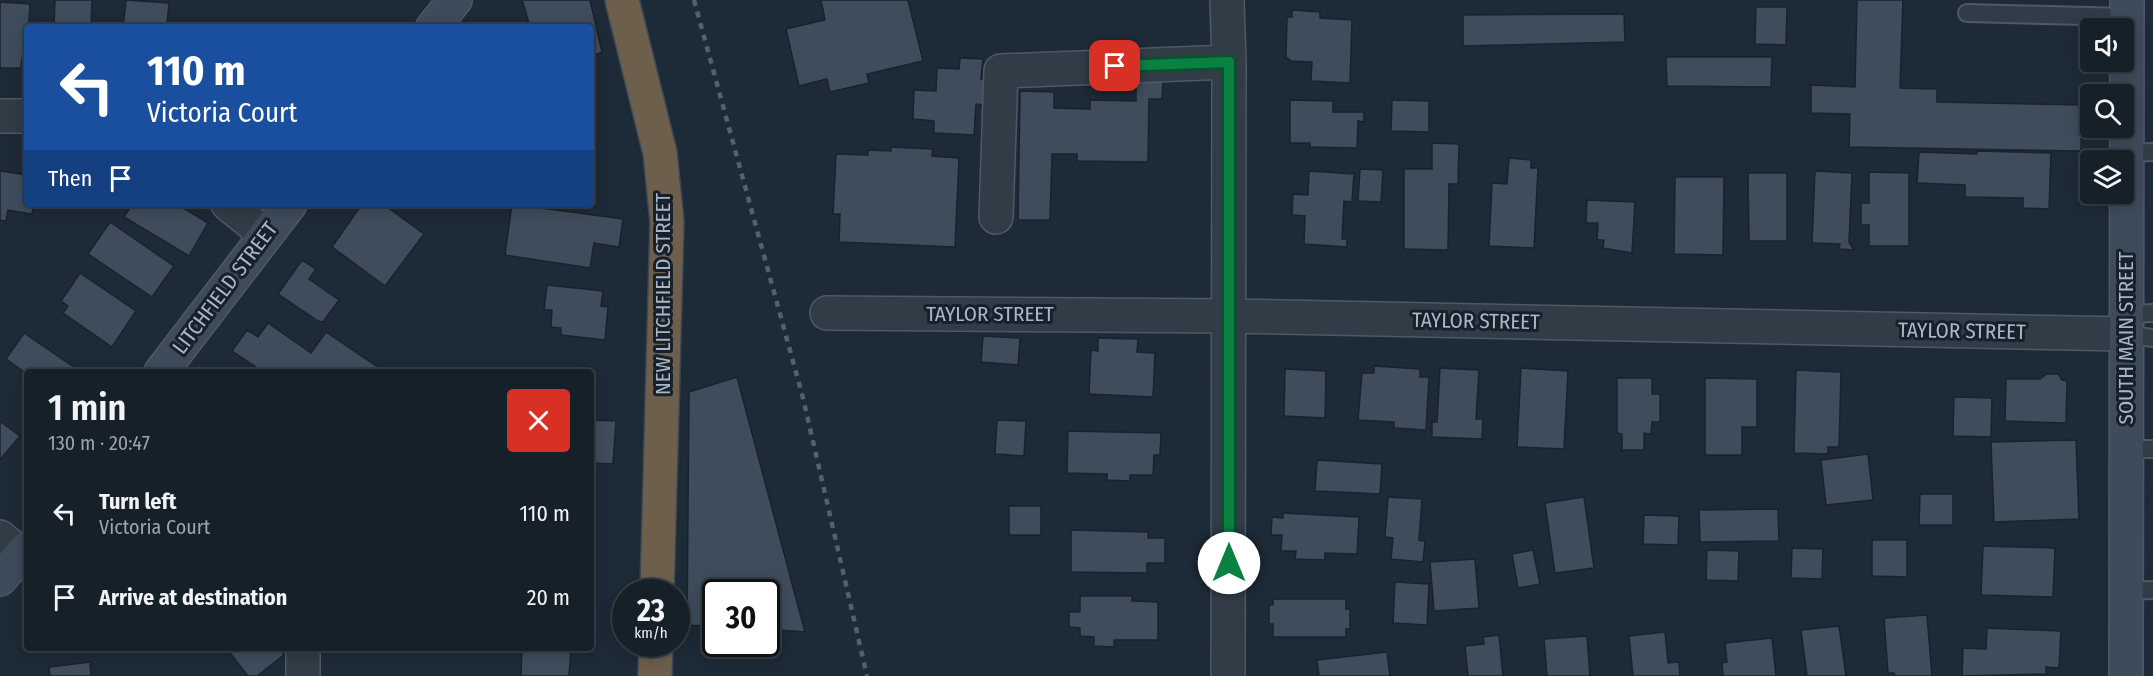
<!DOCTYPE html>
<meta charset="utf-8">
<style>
:root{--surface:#162029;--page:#232d35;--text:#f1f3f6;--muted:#9ea3a8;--line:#353e46}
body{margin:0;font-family:"Fira Sans Condensed",sans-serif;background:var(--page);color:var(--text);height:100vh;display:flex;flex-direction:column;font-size:22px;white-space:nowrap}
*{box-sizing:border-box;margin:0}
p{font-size:20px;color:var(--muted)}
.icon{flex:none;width:33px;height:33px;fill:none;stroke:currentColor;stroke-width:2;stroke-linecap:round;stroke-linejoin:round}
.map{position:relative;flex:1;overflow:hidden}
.details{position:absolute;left:24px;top:369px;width:570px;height:282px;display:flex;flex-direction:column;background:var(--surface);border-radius:6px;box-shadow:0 3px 15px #0003,0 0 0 2px var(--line)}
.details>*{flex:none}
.hud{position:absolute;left:24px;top:24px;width:570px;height:183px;border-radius:6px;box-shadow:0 3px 15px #0003,0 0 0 2px var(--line);background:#1a4fa0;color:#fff;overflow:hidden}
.fabs{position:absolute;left:2080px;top:18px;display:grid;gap:12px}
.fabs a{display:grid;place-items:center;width:54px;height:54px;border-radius:6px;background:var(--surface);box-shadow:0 3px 15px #0003,0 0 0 2px var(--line);font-size:30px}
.speed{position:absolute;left:612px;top:579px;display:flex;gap:12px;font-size:30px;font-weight:700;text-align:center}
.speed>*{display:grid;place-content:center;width:78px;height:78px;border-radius:50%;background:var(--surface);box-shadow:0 3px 15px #0003,0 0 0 2px var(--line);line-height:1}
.speed small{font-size:15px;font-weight:400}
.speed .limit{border:3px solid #111;border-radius:9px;background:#fff;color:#111}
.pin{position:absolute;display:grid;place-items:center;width:51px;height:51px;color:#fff;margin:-26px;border-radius:12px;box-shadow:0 3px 9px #0006}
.me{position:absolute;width:66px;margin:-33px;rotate:0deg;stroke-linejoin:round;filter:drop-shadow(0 0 4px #0008)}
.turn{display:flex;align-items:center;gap:21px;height:126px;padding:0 24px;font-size:27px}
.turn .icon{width:78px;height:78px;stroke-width:2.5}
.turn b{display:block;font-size:42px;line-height:51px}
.then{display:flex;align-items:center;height:57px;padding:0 24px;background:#0003;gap:12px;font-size:22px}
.round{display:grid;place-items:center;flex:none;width:63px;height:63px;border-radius:6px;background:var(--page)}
.summary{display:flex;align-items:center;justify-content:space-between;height:102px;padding:0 24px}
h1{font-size:36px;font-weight:600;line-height:45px}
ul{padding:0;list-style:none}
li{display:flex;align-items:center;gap:18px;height:84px;padding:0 24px}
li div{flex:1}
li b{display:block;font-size:22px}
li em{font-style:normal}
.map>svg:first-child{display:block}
</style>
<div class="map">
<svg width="2153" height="676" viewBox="0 0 2153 676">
<rect width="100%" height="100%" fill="#1d2a37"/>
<path fill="#3e4c5c" stroke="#18232e" stroke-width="1.5" d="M55,0H92L91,27H54Z
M126,0L169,3L167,24L160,23V27H123Z
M522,0H590L602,52L595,55L591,71V27H530Z
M821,0H908L923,61L867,74L869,83L830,92L827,79L799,86L786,29L825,20Z
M1857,0H1903L1900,88L1937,89V102L2082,105L2081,151L1849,147L1850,114L1811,113V85L1855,87Z
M0,2L30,4L27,58H22L21,68H0Z
M1756,7H1787L1786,45L1755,44Z
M1292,10L1320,12V18L1352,20L1350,83L1311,81L1312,62L1291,61L1286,57L1287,17H1292Z
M1624,14L1625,42L1463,46V15Z
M1666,57H1772L1771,87L1667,86Z
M960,58L983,59L981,79H986L985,105L976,104L974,135L934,133V121L913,119L914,90L936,91L937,68L959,69Z
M1136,81H1163L1162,99H1149L1148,162L1077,161V154H1052L1050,220H1018L1020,91L1054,92V108L1090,109V100L1136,101Z
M1290,100L1333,101V112H1364V122L1358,121L1357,148L1310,147V143H1290Z
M1392,100L1429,101V132L1391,131Z
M1432,143L1459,144L1458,184H1449L1448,250L1404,249V169H1432Z
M891,147L933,149L932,156L959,158L955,247L839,242L840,214H833L836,154L868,155V150L891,151Z
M1977,151L2051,153L2049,209L2023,208V198L1965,197V185L1917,183L1919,152L1977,154Z
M1509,158L1531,160V168H1538L1534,248L1489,246L1492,183L1507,184Z
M1360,169L1383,170L1381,202L1358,201Z
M0,171L27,175V204H34L32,214L8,210L6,221L0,220Z
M1309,171L1354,174L1352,202L1344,201L1342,239H1347V247L1304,244L1305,216L1292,215L1293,194L1308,195Z
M1815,171L1852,173L1849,242L1854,250L1839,249L1840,244L1812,243Z
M1869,172L1909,173V246H1869V225H1861V203H1869Z
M1748,173H1787V241H1749Z
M1675,177H1724L1723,255L1674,254Z
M1587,200L1635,202L1632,253L1603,248L1604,240H1597L1598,223H1586Z
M132,204H177L208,223L189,256L124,217Z
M362,204H383L424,234L385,286L332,247Z
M512,204L623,219L619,247L594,243L590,268L505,255Z
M110,222L174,266L152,297L88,254Z
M302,260L316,269L309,279L339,300L323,322L318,321L278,294Z
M80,273L136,311L112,347L63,313L68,306L61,301Z
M547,285L603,291L601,306L608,307L605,340L561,335V328L551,327L552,310H544Z
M268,323L311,353L326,332L385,372H263L232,351L247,330L258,337Z
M24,333L81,372L27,374L6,359Z
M983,336L1020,338L1018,365L981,362Z
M1098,338L1138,339L1137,352L1155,353L1153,397L1089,394L1091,350L1098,351Z
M1374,366L1420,369V377H1429L1426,430L1394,428V422L1358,420L1362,373H1374Z
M1440,368L1479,370L1476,419H1483L1482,439L1432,437V422H1437Z
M1521,368L1568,371L1564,449L1517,447Z
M1285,369L1326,371L1325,418L1284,416Z
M1796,370L1841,372L1839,447H1828V454L1794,453Z
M2047,374H2058L2062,380L2067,381L2066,423L2005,421L2006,379H2040Z
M737,377L805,632L766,629V592H716V627L687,625L689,392Z
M1617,378H1652V394H1660V422H1652L1651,434L1644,433V450H1622V434L1617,433Z
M1705,378L1757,379V427H1742V455H1705Z
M1954,397L1992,398L1991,437L1953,436Z
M591,420L616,421L613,464L591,463Z
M997,420L1026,421L1024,456L995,454Z
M0,421L20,436L0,460Z
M1068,431L1161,433L1160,455H1154L1153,475H1130V481L1107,480V474L1067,473Z
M2076,440L2079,519L1994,522L1991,442Z
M1868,454L1873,500L1826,505L1821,460Z
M1317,460L1382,464L1380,494L1315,491Z
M1920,494H1953V525H1919Z
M1388,497L1422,499L1419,540L1425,541L1423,562L1391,559L1393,538L1385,537Z
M1584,497L1594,568L1555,573L1545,503Z
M1009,506H1041V535H1009Z
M1778,509L1779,541L1700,542L1699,510Z
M1283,513L1359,517L1357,554L1325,553V560L1295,559L1296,551H1281L1282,535H1271L1272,517L1283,518Z
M1644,515L1679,516L1678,545L1643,544Z
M1071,530L1148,532V538H1165V563H1147V573L1071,572Z
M1872,540H1907V577L1872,576Z
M1983,546L2055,548L2053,597L1981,595Z
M1792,548L1823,549L1822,579L1791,578Z
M1533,550L1540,584L1518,588L1512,554Z
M1707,550L1739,551L1738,581L1706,580Z
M1475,559L1479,608L1434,611L1430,562Z
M1395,582L1429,584L1427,625L1393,623Z
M1080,596H1132V601L1158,602V640H1114V647L1094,646V637L1080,636V628L1069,627V612H1080Z
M1273,599H1346V609H1350V629H1346V637H1273V624H1269V605H1273Z
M1927,615L1932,676H1895L1894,673H1888L1884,618Z
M1839,626L1846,676H1807L1801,630Z
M1987,628L2061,631L2059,668L2046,667V674L1962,676L1963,648L1986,649Z
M1665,632L1668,663L1679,662L1680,676H1633L1629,636Z
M1499,635L1503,676H1468L1465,646L1484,644L1483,637Z
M1587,636L1590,676H1547L1544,639Z
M1772,638L1776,676H1723L1722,663L1727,662L1725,643Z
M226,648H278L284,655L257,676H248Z
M522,648H571L569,676H521Z
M1387,652L1390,676H1319L1317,660Z
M90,662L91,676H50L49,667Z"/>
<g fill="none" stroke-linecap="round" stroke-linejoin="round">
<defs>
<path id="lane" d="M1967,13L2127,17
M2127,153L2153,152
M2125,314L2153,313
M2125,334L2153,338
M2125,449H2153
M2126,591L2153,590"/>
<path id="street" d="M1227,0L1229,62L1228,676
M0,116H27
M228,204L265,234
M996,217L1001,71L1229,62
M827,313L1229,316L2125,334
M0,537L22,556
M303,648V676"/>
<path id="secondary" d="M433,27L455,0
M161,372L290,204
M0,579L27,548
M2126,676L2127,0"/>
<path id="highway" d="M622,0L660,153L667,222L657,592
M655,676L656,644"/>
</defs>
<use href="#lane" stroke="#4e5966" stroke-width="20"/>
<use href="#street" stroke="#4e5966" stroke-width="36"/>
<use href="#secondary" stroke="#4e5966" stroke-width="36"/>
<use href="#highway" stroke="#3b4652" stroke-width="36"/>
<use href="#lane" stroke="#313c47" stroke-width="16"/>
<use href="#street" stroke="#313c47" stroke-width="33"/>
<use href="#secondary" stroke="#3e4b5b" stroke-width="33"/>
<use href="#highway" stroke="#6e5f4d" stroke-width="33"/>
<path stroke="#52606f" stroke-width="4.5" stroke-dasharray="6 6" stroke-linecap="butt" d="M694,0L803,398L867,676"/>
</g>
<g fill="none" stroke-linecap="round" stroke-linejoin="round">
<defs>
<path id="route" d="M1115,66L1229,62V563"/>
</defs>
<use href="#route" stroke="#07532c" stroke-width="15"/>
<use href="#route" stroke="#0b8043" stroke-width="10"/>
</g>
<g text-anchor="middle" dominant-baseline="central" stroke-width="6" stroke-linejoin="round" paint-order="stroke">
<g font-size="21" fill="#aab6c5" stroke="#17212b">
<text transform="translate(225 288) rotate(-53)">LITCHFIELD STREET</text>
<text transform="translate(663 294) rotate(-90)">NEW LITCHFIELD STREET</text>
<text x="990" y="314">TAYLOR STREET</text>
<text transform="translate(1476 321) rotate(1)">TAYLOR STREET</text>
<text transform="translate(1962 331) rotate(1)">TAYLOR STREET</text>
<text transform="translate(2126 338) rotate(-90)">SOUTH MAIN STREET</text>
</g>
</g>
</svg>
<div class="fabs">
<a><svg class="icon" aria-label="sound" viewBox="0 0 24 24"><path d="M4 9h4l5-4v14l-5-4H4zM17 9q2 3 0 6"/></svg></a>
<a><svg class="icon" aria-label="search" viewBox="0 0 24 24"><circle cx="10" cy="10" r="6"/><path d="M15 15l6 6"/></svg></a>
<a><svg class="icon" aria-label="layers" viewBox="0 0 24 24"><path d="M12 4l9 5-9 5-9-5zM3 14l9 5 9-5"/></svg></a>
</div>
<div class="speed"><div>23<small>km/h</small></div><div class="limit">30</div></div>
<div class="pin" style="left:1115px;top:66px;background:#d93025"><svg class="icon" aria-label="arrive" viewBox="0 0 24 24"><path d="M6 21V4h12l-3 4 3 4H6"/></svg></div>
<svg class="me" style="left:1229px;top:563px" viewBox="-20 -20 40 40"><circle r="19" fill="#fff"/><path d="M0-13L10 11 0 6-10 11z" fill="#0b8043"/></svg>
<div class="hud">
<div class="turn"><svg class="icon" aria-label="left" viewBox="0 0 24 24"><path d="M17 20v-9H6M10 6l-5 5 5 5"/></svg><div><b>110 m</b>Victoria Court</div></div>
<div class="then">Then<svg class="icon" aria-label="arrive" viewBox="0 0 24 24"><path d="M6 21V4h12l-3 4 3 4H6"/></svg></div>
</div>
<section class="details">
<div class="summary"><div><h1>1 min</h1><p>130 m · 20:47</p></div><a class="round" style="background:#d93025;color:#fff"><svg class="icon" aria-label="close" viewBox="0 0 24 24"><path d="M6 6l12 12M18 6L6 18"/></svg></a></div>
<ul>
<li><svg class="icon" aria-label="left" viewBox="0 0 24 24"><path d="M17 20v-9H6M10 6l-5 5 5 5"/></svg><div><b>Turn left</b><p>Victoria Court</p></div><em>110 m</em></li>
<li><svg class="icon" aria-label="arrive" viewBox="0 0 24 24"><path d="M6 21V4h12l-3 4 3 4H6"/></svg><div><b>Arrive at destination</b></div><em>20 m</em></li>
</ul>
</section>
</div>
